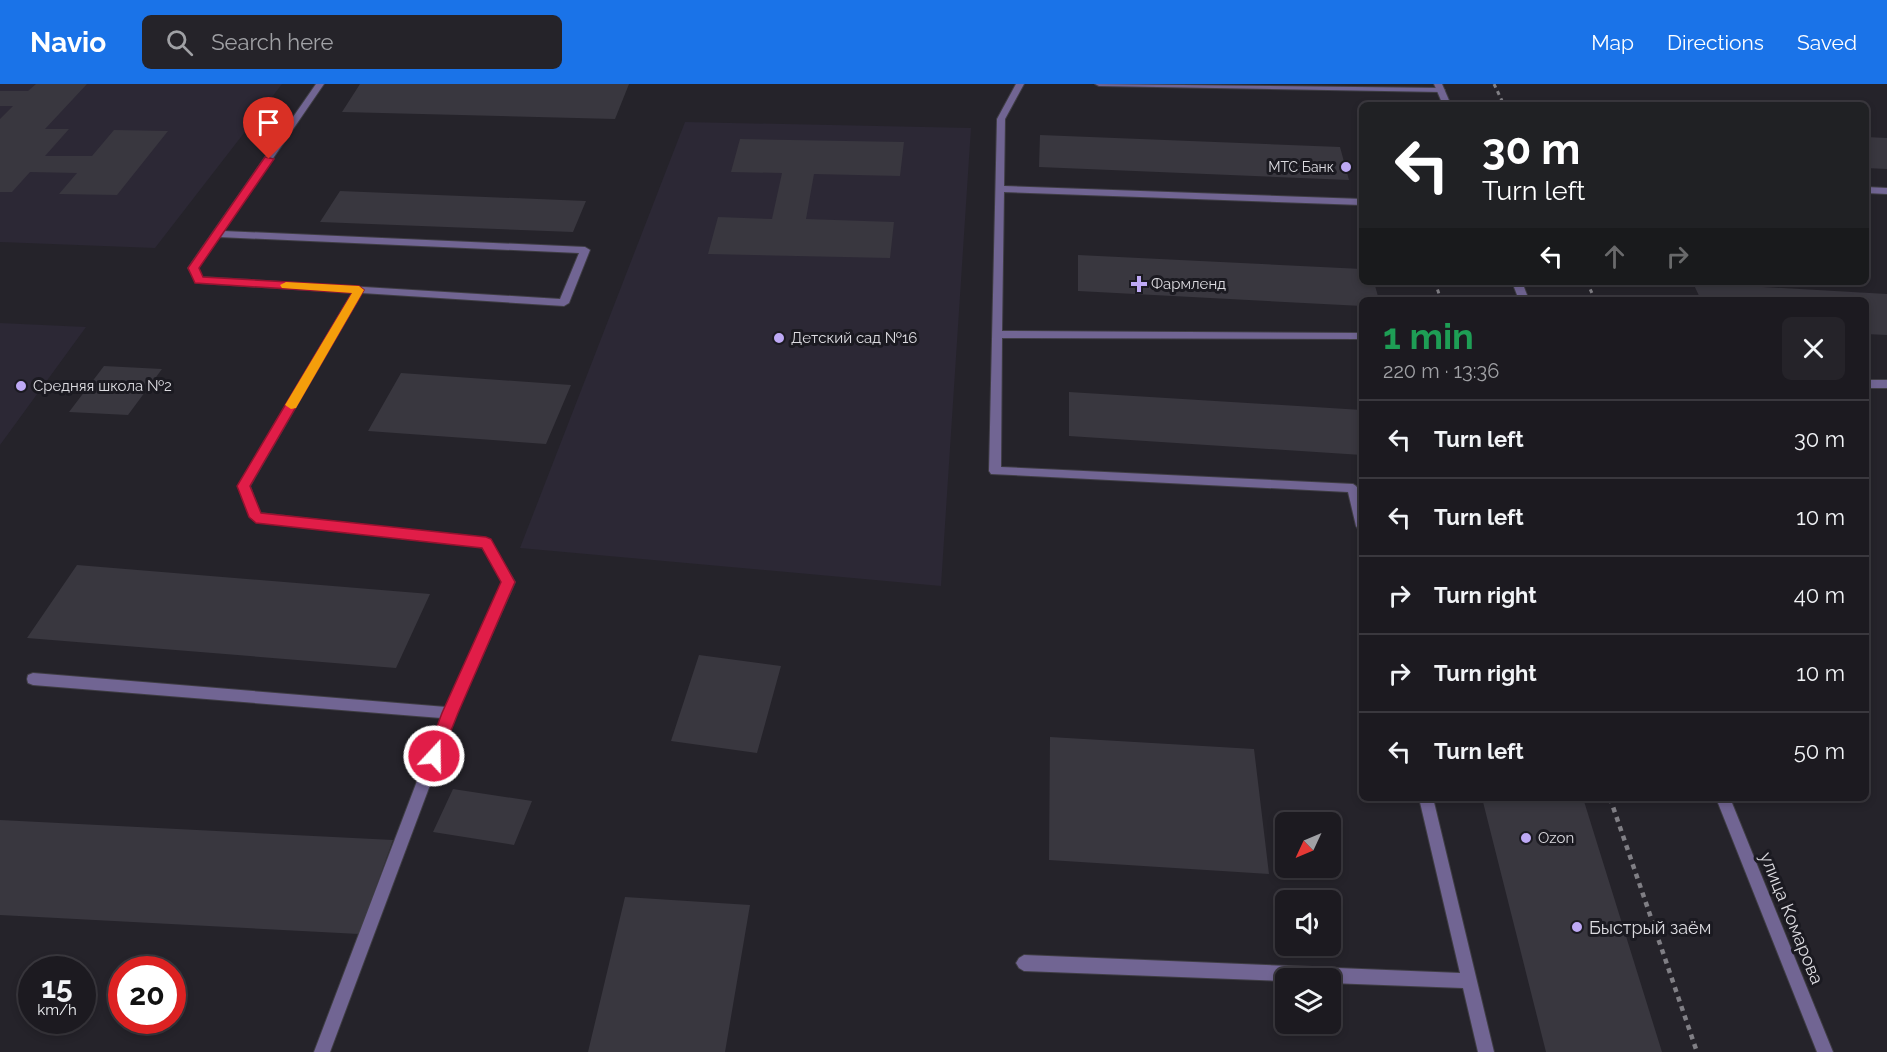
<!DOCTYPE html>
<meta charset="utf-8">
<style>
:root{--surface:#1c1a20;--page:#252329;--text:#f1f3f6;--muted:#a0a1a5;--line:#3a383e;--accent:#1a73e8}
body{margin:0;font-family:Raleway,sans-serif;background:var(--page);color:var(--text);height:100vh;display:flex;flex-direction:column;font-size:22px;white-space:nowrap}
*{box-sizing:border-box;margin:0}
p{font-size:20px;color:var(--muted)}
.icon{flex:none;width:33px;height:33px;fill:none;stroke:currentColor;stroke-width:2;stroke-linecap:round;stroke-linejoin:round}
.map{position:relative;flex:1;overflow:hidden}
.side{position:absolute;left:1359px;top:213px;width:510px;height:504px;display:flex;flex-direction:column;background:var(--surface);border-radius:9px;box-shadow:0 3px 9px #0003,0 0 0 2px var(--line)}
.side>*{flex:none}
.banner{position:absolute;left:1359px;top:18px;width:510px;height:183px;border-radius:9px;box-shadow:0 3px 9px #0003,0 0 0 2px var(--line);background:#202124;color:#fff;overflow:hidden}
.needle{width:39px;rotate:226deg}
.buttons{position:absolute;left:1275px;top:728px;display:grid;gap:12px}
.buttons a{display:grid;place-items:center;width:66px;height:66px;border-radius:9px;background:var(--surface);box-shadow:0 3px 9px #0003,0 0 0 2px var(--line);font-size:30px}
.speed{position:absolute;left:18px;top:872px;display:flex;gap:12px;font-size:30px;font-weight:700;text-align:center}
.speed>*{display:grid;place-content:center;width:78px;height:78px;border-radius:50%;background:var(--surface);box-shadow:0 3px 9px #0003,0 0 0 2px var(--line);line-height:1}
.speed small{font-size:15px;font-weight:400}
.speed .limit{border:9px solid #d22;background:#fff;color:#111}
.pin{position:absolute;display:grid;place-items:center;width:51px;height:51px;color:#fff;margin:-62px -26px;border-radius:50% 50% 50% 0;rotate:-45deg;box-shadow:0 0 6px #0007}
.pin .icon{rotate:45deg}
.me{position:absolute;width:66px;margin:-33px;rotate:21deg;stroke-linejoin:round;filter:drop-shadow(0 0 4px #0008)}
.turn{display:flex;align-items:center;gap:21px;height:126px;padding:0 24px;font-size:27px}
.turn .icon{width:78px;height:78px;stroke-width:2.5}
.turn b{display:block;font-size:42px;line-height:51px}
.lanes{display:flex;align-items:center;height:57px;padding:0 24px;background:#0003;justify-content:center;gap:30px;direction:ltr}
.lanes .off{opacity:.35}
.round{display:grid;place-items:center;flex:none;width:63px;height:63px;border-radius:9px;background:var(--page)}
.summary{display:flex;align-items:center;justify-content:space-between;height:102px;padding:0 24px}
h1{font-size:36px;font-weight:700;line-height:45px;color:#1e9e55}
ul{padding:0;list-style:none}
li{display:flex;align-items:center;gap:18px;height:78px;padding:0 24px;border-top:2px solid var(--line)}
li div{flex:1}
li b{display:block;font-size:22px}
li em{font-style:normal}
header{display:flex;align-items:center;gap:36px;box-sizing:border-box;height:84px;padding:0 30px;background:var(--accent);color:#fff}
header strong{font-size:28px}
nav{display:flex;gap:33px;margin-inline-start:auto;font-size:21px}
.search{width:420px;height:54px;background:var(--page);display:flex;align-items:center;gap:15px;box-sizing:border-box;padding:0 21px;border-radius:9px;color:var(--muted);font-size:22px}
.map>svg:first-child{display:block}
</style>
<header>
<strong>Navio</strong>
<div class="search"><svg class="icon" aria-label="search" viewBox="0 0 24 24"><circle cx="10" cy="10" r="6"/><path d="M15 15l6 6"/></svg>Search here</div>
<nav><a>Map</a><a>Directions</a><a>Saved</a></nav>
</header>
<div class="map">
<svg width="1887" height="968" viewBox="0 0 1887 968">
<rect width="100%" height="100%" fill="#25232a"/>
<path fill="#2c2835" d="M0,0H282L155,164L0,158Z
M685,38L971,44L941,502L520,464Z
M0,239L86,243L0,361Z"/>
<path fill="#39373f" d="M36,0H87L45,45H69L45,72H92L114,46L168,47L117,111L59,110L77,89L30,88L12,108H0V35L13,22H0V7H28Z
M360,0H629L615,35L342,28Z
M1040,51L1340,63L1349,96L1039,83Z
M1866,53L1887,54V85L1866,84Z
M740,55L904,58L900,92L814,90L806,135L894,138L890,174L708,170L718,133L772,135L782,89L731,88Z
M340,107L586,117L573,148L320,138Z
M1078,171L1362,185V198H1374L1379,216H1362V222L1078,207Z
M1693,199L1887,210V251L1866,250V216H1701Z
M104,282L162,285L128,331L69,328Z
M401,289L571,301L546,360L368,347Z
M1069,308L1362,326V371L1069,352Z
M77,481L430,510L396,584L27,554Z
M699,571L781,582L757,669L671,657Z
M1050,653L1254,665L1269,790L1049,776Z
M453,705L532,717L514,761L433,748Z
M1482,714H1583L1662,968H1546Z
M0,736L393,756L359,850L0,831Z
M625,813L750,821L725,968H588Z"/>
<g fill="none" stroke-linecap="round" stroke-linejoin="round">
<defs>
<path id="service" d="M316,0H324L223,147L585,163L590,166L569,219L564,222L362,209L250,402L260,429L490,456L515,498L457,629L330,968H314L441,634L33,601L28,599L27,595L28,591L33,589L446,623L503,498L482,463L256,438L250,433L238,402L352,209L199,199L196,198L188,184ZM219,153L579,169L560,215L202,193L198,184Z
M1016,0H1024L1005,35L1004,102L1362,115V121L1004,108L1002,247L1362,249V255L1002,254L1001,383L1353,400C1366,406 1362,434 1362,447L1358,445L1356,442L1348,408L991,390L989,387L997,35Z
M1095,0L1441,4L1445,6L1441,8L1099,2Z
M1866,103L1887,104V110L1866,109Z
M1866,296H1887V304H1866Z
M1419,714H1433L1494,968H1478L1463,904L1330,899V894H1286V897L1024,887L1019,884L1016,879L1019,874L1024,871L1460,889Z"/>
<path id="tertiary" d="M1434,0H1442L1451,21H1443Z
M1512,198H1522L1529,216H1519Z
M1716,714H1730L1833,968H1817Z"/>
</defs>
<use href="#service" stroke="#3f3d44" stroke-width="2"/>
<use href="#tertiary" stroke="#3f3d44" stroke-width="2"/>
<path stroke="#807f85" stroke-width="3" stroke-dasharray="4 4" stroke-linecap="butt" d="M1494,0L1504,21
M1435,198L1441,216
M1587,198L1595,216"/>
<path stroke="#807f85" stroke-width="4.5" stroke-dasharray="5 5" stroke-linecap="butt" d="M1610,714L1697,968"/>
<use href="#service" fill="#716593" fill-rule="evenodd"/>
<use href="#tertiary" fill="#716593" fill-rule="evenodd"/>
</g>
<path fill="#e11d48" stroke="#92132f" stroke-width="1.5" d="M265,73L274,75L199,184L203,193L359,202L364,206L250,402L261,429L486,453L491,455L515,498L458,629L439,677L434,679L429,677L426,672L442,629L501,498L482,464L256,439L249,433L237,402L352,209L195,199L188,184Z"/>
<path fill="#f59e0b" d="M286,198L359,202L364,206L296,324L291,325L285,321L352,209L282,204L280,201Z"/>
<g fill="#bea9f5" stroke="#1b1a21" stroke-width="2">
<circle cx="1346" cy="83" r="6"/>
<path d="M1136 191h6v6h6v6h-6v6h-6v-6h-6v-6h6z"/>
<circle cx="779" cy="254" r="6"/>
<circle cx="21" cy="302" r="6"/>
<circle cx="1526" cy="754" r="6"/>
<circle cx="1577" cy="843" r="6"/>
</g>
<g text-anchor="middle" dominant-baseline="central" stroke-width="6" stroke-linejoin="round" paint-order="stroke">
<g font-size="14" fill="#dddce1" stroke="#1b1a21" text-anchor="end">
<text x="1334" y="83">МТС Банк</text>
</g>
<g font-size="15" fill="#dddce1" stroke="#1b1a21" text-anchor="start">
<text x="1151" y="200">Фармленд</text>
<text x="791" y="254">Детский сад №16</text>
<text x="33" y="302">Средняя школа №2</text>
<text x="1538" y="754">Ozon</text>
</g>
<g font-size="18" fill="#dddce1" stroke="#1b1a21">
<text transform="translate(1792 834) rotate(68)">улица Комарова</text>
</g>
<g font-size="18" fill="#dddce1" stroke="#1b1a21" text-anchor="start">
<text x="1589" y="843">Быстрый заём</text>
</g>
</g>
</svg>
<div class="buttons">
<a><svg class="needle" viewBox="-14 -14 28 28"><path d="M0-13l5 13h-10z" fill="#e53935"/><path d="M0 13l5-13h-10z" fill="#a0a1a5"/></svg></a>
<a><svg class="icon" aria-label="sound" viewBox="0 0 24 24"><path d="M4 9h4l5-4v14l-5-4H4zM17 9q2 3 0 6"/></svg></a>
<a><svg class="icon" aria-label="layers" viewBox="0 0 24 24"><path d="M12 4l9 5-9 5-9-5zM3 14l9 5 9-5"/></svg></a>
</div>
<div class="speed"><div>15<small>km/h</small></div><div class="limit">20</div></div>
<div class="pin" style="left:269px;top:75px;background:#d93025"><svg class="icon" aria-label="arrive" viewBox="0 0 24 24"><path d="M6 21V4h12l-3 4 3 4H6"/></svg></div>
<svg class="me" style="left:434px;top:672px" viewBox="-20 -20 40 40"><circle r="17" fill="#e11d48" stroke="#fff" stroke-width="3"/><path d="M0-11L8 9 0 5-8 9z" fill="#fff"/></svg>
<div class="banner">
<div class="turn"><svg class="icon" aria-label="left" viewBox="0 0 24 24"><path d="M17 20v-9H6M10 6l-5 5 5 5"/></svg><div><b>30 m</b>Turn left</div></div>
<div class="lanes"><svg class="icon" aria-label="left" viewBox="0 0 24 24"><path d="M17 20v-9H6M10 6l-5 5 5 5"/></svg><svg class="icon off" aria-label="ahead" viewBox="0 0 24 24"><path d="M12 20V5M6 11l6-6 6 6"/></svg><svg class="icon off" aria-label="right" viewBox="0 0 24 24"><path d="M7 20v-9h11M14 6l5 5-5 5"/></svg></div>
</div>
<section class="side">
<div class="summary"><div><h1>1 min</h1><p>220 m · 13:36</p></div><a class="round"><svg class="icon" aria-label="close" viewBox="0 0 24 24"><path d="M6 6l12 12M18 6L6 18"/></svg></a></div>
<ul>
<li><svg class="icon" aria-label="left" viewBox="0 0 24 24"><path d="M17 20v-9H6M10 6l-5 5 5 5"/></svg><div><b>Turn left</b></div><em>30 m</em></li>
<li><svg class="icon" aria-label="left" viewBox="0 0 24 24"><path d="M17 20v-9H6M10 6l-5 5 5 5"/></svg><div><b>Turn left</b></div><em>10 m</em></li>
<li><svg class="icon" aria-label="right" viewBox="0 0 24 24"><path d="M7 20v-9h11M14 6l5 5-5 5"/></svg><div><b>Turn right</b></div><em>40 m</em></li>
<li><svg class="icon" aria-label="right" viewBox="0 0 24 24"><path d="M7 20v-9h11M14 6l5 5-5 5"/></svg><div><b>Turn right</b></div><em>10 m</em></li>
<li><svg class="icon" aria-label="left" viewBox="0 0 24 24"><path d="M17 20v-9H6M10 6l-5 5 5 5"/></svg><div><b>Turn left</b></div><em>50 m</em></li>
</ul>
</section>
</div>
